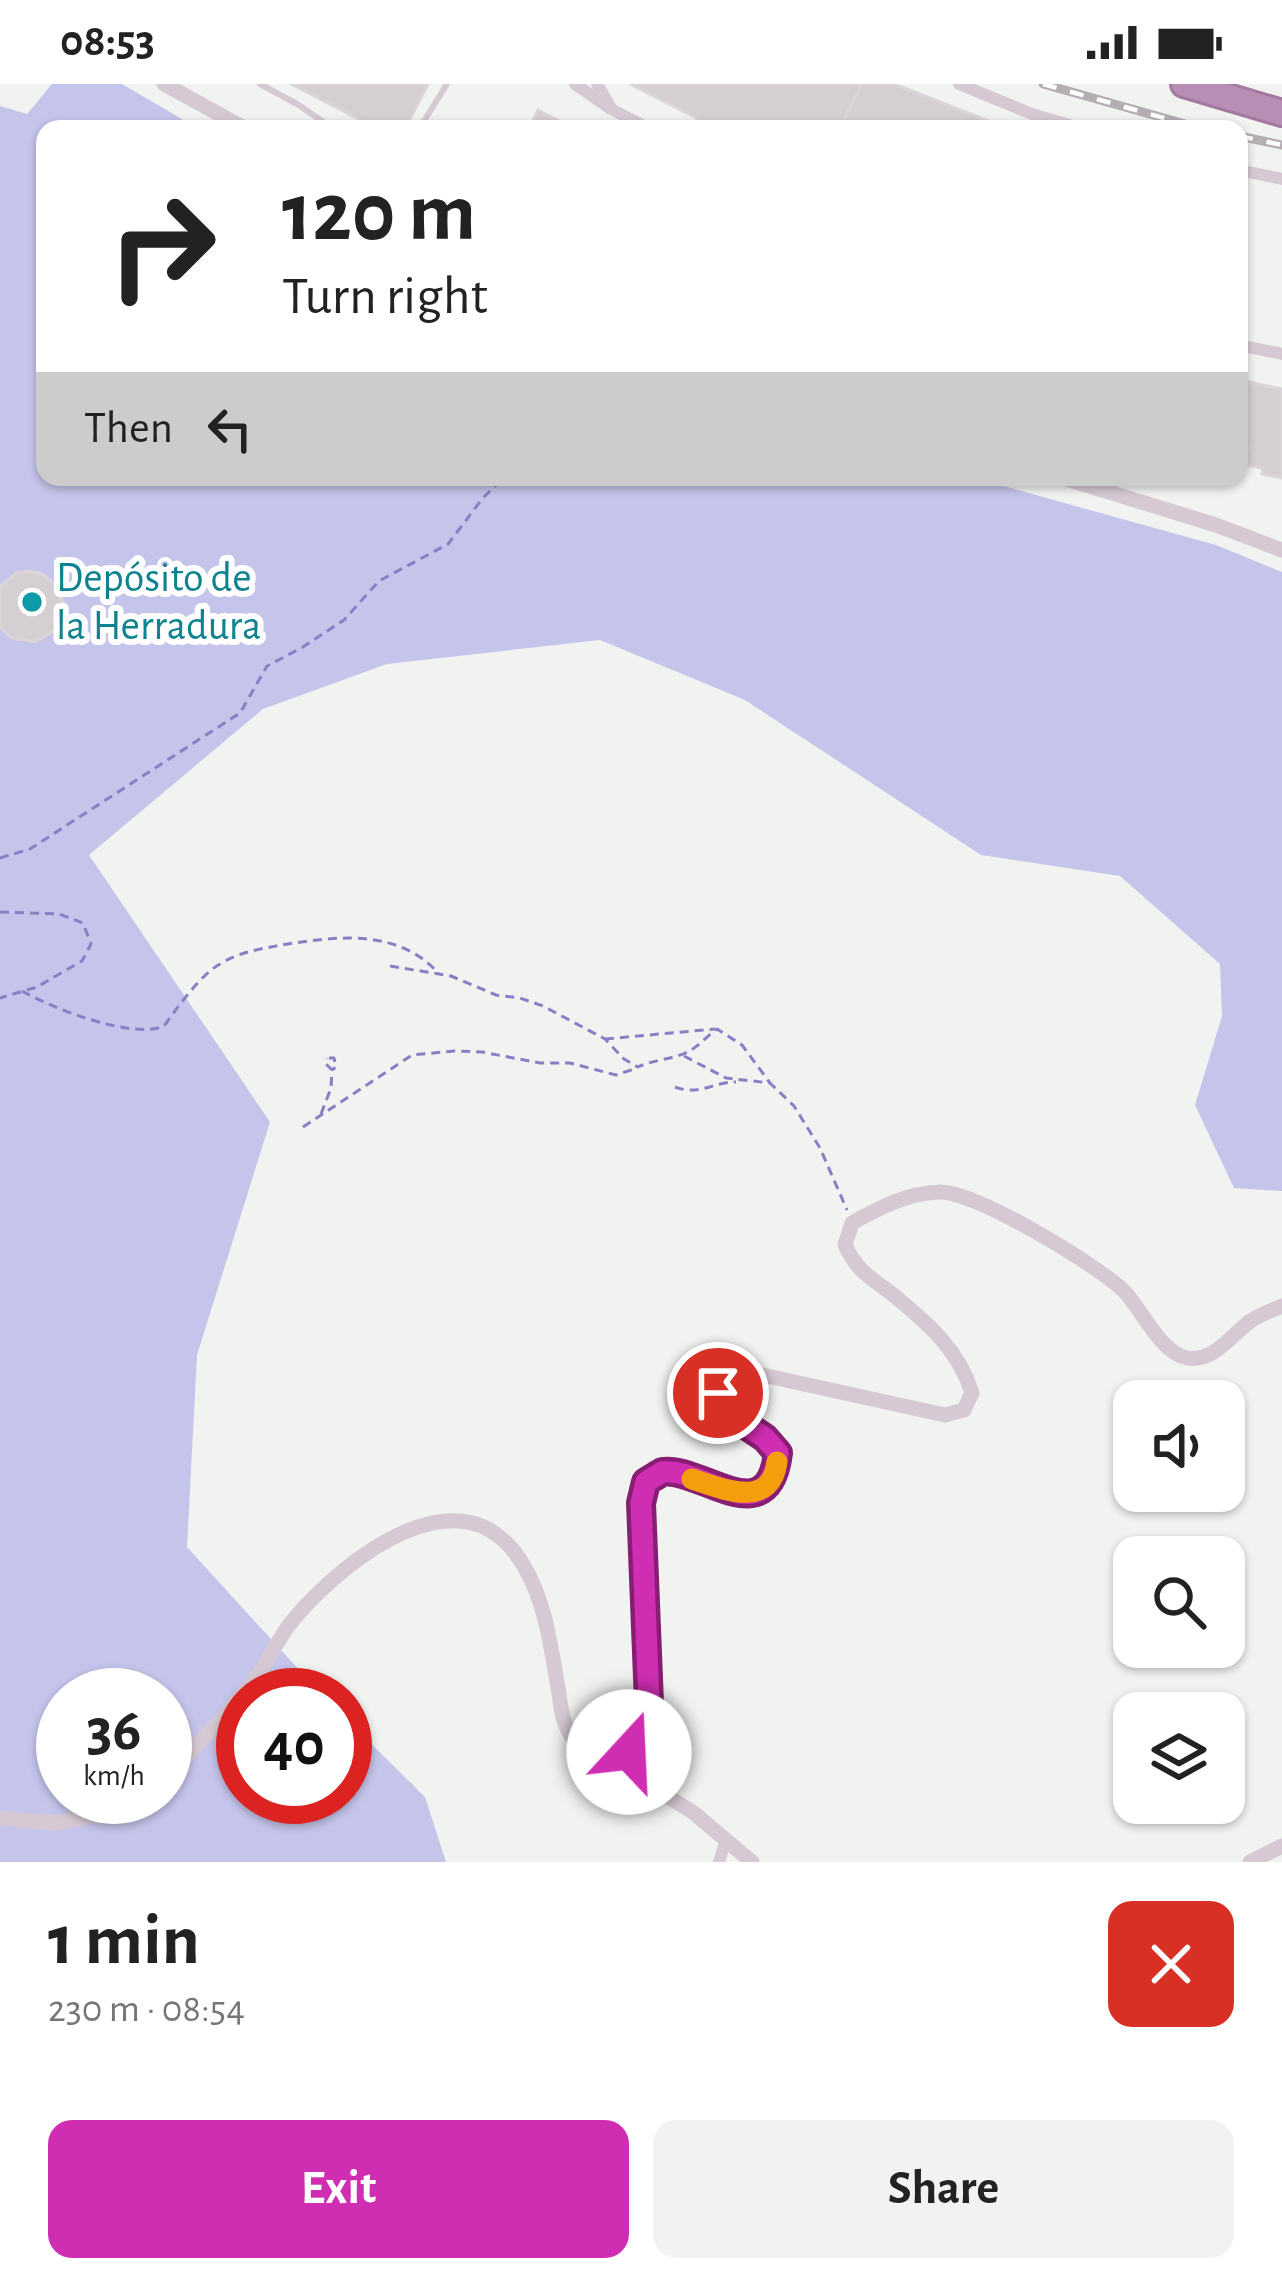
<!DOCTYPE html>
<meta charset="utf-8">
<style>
:root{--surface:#fff;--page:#f2f2f2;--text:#222;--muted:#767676;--accent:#cf2eb3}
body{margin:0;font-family:"Alegreya Sans",sans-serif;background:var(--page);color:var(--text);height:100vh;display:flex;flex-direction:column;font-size:45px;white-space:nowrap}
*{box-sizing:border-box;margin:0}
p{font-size:39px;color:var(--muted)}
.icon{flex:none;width:66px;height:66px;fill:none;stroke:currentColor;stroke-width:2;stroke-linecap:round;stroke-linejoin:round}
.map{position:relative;height:1778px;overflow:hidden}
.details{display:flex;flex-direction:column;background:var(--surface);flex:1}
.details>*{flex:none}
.hud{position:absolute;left:36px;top:36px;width:1212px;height:366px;border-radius:24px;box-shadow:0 3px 9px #0004;background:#fff;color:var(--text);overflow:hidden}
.buttons{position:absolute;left:1113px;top:1296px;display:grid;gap:24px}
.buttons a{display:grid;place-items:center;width:132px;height:132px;border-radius:24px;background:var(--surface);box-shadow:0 3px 9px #0004;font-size:60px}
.speed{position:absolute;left:36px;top:1584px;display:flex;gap:24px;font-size:60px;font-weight:700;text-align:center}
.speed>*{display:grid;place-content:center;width:156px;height:156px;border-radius:50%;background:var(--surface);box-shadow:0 3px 9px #0004;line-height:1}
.speed small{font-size:30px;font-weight:400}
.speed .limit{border:18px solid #d22;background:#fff;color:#111}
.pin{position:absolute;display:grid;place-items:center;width:102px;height:102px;color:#fff;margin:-51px;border:6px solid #fff;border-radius:50%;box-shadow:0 3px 12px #0007}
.me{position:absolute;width:132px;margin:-66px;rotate:20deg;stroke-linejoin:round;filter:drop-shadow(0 0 9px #0008)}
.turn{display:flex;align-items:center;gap:42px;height:252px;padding:0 48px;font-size:54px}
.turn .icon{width:156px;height:156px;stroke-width:2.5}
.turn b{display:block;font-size:84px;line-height:102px}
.then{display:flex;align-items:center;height:114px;padding:0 48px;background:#0003;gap:24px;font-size:45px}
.round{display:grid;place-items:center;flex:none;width:126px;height:126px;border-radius:24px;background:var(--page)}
.summary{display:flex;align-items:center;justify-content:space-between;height:204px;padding:0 48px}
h1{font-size:72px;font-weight:700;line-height:90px}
.cta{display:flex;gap:24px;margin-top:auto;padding:24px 48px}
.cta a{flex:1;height:138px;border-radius:24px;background:var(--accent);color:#fff;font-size:48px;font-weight:700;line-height:138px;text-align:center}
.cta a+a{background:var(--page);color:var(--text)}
.status{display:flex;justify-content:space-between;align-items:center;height:84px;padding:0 60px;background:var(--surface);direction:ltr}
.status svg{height:33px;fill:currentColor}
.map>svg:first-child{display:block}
</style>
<div class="status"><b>08:53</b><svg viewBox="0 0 49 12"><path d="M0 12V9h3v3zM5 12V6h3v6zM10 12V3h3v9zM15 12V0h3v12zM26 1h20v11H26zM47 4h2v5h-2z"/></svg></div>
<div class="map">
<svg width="1282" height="1778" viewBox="0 0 1282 1778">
<rect width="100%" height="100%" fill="#f1f3f1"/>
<path fill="#c5c4eb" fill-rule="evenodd" d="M52,0H122L199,45H45V393H971L1216,461L1282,488V1107L1234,1104L1195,1021L1222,932L1220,880L1120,792L981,771L745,616L600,556L387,580L263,625L89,771L270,1038L197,1271L187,1463L322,1611H243V1713H345V1634L425,1713L446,1778H0V22L27,30ZM63,1611H165V1713H63Z"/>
<path fill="#d5ced3" stroke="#dbd5d9" stroke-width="3" d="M291,0H428L405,45H378Z
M630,0H862L839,45H718Z
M862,0H894L1009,45H839Z
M538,26L575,45H529Z
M1239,296L1282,305V394L1262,390L1263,384L1245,381L1249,361L1239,359Z
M28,487L40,489L58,502L64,524L62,536L56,546L35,558L12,554L0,543V502L17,489Z"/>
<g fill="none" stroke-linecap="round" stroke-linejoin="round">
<defs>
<path id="motorway" d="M1184,0L1282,29"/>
</defs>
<use href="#motorway" stroke="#a5799f" stroke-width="30"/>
<path stroke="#8880c5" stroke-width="3" stroke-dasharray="9 6" stroke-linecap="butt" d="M0,774L30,765L240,629L267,582L303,563L344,536L379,497L448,460L482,415L504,393
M0,828L59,830L83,839L91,860L82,877L37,903L0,914
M390,882L451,892L496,911L520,914L543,922L605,955L624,975L638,983C655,975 677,975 691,966C700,961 708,951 717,945L742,961L770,999
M22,907C52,924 132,956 164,942C178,923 200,891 220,880C239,868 260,865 282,861C336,852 399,844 439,890
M605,955L715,945
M684,972L726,994L770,999L794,1022L820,1064L847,1126
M329,974H334L336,983L332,986
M675,1003C699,1012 713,998 736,998
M321,1030L331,1004L332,986L326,980L327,974
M303,1043L412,971L454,967L482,968L540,979H570L616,991L637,984"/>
<path stroke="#d6c9d4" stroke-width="6" d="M260,0L297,20L334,45
M419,45L447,0"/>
<path stroke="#d6c9d4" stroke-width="12" d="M575,0L611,25L650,45
M597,0L611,24
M959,0L1032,30L1083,45
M1239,86L1282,95
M1239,261L1282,270
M719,1778L726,1756"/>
<path stroke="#d6c9d4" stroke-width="15" d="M164,0L246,45
M1060,393L1216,441L1282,466
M629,1668L646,1699L694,1729L752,1778
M165,1691C197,1664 227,1630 253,1598C268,1579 277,1555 293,1536C344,1475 466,1378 525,1484C545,1519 550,1558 557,1598C560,1612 560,1629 566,1642C569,1650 576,1658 580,1666C628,1680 642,1668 648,1619L641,1419L646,1398C647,1397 661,1389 662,1388C701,1382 768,1452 778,1369L765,1354L726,1328L717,1309L726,1292L744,1287L945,1331L964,1326L972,1309C959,1267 930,1241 897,1214C873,1194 859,1191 845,1161L852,1139C879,1124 907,1109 939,1108C974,1106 1099,1182 1125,1208C1143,1228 1161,1269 1187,1274C1212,1279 1231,1252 1249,1238C1258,1231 1271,1227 1282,1222
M0,1734L53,1739L101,1731L136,1713
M1250,1778L1282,1762"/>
<use href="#motorway" stroke="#b98eb4" stroke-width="24"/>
<defs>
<path id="rail" d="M1043,0L1203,45
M1239,52L1282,61"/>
</defs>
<use href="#rail" stroke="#b4adb2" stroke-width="9"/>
<use href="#rail" stroke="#fff" stroke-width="4.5" stroke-dasharray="14" stroke-linecap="butt"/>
</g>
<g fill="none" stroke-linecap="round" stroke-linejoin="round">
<defs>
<path id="route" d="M629,1668L645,1648L649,1619L641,1419L646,1398C647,1397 661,1389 662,1388C701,1382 768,1451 778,1369L765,1354L726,1328L718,1309"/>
</defs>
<use href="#route" stroke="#871e74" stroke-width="30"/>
<use href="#route" stroke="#cf2eb3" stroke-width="21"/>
<path stroke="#f59e0b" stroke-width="21" d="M692,1395C722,1405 771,1426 777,1378"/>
</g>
<circle fill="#0f9aa8" stroke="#fff" stroke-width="4.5" cx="32" cy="518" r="12"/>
<g text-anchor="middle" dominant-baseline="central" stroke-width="12" stroke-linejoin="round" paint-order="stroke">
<g font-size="42" fill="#0d838f" stroke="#fff" text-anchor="start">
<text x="56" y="494">Depósito de<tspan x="56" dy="48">la Herradura</tspan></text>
</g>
</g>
</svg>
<div class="buttons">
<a><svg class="icon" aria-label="sound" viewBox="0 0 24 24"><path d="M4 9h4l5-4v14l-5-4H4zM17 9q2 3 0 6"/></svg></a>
<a><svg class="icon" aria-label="search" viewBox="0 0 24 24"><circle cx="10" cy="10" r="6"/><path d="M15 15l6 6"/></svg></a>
<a><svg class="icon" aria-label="layers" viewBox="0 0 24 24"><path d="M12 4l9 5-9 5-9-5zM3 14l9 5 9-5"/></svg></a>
</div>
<div class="speed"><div>36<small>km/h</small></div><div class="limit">40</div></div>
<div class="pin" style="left:718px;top:1309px;background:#d93025"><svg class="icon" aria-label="arrive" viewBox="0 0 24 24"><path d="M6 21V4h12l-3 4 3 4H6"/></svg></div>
<svg class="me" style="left:629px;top:1668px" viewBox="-20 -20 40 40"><circle r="19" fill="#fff"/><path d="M0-13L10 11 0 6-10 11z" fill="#cf2eb3"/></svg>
<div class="hud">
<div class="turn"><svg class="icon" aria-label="right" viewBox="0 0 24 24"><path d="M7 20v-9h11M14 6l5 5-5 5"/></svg><div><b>120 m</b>Turn right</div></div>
<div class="then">Then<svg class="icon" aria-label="left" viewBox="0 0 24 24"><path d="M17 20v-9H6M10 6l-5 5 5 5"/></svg></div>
</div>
</div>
<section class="details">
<div class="summary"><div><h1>1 min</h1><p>230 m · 08:54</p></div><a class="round" style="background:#d93025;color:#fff"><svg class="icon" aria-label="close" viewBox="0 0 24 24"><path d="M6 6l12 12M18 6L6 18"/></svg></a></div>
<div class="cta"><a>Exit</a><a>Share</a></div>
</section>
